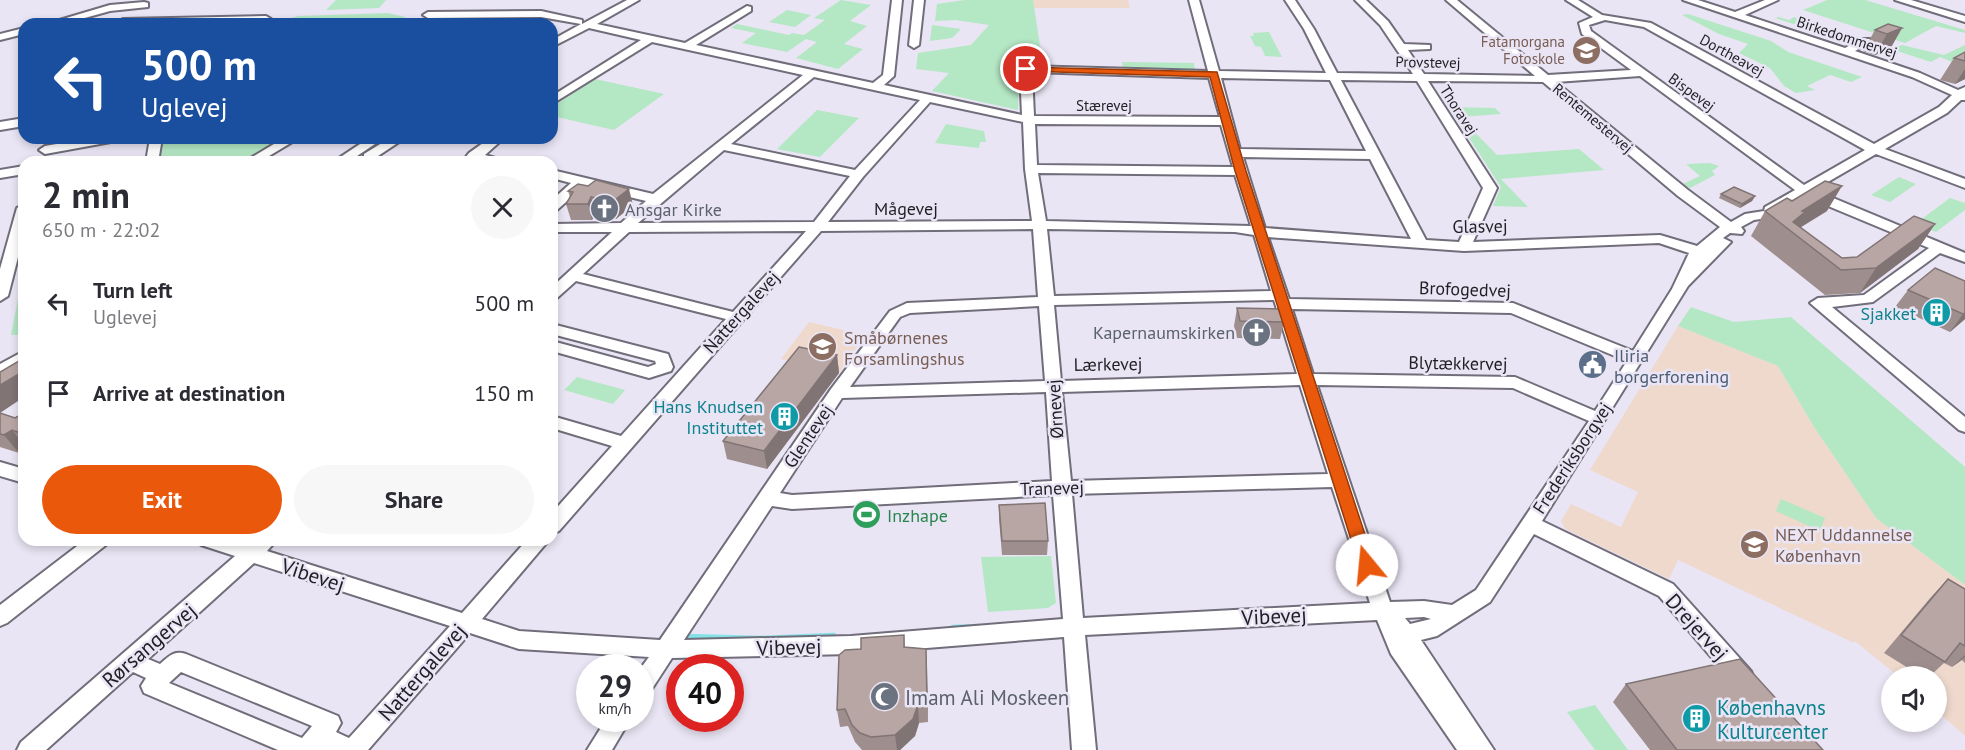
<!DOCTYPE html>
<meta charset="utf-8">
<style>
:root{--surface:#fff;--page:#f7f7f7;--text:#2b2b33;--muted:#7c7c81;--accent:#ea580c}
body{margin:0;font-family:"PT Sans",sans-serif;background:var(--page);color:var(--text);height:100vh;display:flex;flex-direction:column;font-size:22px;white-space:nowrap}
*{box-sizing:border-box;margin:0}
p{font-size:20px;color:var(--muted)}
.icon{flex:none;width:33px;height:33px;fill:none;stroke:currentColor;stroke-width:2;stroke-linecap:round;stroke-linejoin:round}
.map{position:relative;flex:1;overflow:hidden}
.details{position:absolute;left:18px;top:156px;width:540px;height:390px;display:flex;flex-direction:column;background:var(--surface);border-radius:18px;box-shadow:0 3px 9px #0003}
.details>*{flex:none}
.hud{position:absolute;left:18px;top:18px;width:540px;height:126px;border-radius:18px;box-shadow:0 3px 9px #0003;background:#1a4fa0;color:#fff;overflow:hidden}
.buttons{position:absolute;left:1881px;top:666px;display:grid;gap:12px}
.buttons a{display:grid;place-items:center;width:66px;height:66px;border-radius:50%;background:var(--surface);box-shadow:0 3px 9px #0003;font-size:30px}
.speed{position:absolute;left:576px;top:654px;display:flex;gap:12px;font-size:30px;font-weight:700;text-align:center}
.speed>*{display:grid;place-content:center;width:78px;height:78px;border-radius:50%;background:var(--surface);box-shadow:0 3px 9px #0003;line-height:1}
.speed small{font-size:15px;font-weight:400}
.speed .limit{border:9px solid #d22;background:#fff;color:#111}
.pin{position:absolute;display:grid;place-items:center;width:51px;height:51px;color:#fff;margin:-26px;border:3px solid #fff;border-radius:50%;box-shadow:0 2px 6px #0007}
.me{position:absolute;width:66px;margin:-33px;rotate:343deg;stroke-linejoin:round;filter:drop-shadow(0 0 4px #0008)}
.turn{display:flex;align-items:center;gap:21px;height:126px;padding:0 24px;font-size:27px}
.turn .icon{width:78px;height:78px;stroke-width:2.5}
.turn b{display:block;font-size:42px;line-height:51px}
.round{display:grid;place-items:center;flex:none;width:63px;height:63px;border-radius:32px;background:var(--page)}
.overview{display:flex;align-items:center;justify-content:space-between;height:102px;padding:0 24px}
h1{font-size:36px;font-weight:700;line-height:45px}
.action{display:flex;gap:12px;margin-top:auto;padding:12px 24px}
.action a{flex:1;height:69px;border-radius:36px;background:var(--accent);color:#fff;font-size:24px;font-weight:700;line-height:69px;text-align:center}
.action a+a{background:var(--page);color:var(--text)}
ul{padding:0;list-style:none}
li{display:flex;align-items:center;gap:18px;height:90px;padding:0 24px}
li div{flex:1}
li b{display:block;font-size:22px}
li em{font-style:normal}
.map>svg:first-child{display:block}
</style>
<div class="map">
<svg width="1965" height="750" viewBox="0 0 1965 750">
<rect width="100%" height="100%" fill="#eae5f4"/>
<path fill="#efd9cd" d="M1033,0H1128L1130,8H1034Z
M809,322L865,335L839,373L781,359Z
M1678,326L1778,366L1814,427L1876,518L1965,585V736L1937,711L1936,676H1898L1856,642H1852L1678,560L1669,579L1565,529L1561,521L1571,504L1621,527L1638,492L1590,470Z"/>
<path fill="#b4e7c4" d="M336,0H386L379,8L326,10Z
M841,0L871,5L850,21L867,26L844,44L863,49L838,69L796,58L817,42L806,39L787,52L742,43L756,33L731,28L737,24L789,35L792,33L804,35L825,20L814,18Z
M965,0H1033L1043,65H1019L1018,110L932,91L949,73L916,69L918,53L971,45L989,25L955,20L935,21L937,4Z
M1827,0H1865L1965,30V33L1936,26L1905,43L1803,10Z
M787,10L811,15L795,27L769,22Z
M388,13L405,17L407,24H268L298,16Z
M1688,14L1771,41L1788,52L1862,77L1851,82L1830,75L1807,86L1815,90L1796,93L1784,86L1770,68L1739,53L1748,44L1719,34L1682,15Z
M1779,17L1789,20L1794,17L1838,31L1828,35L1775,18Z
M932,25L961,29L952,38L930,41Z
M1269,32L1282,57L1265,56L1261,47L1255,46L1250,36H1254L1253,33Z
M1902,45L1944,55L1965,45V58L1955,63L1940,57L1931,62L1891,49Z
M1122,62L1194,63L1195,71L1123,68Z
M595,79L664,94L614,130L552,116V107Z
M1449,107L1495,108L1501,114L1460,117L1497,155L1579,149L1604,170L1501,179L1528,207L1493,206L1501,187Z
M817,110L859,118L820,157L777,149Z
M946,124L984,131L986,142H980L979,148L935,143Z
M164,138H289L247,162H158Z
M1710,163L1719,166L1712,171L1715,175L1690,188L1683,184L1700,176L1686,164Z
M1899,177L1916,184L1890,202L1871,195Z
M1950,198L1965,203V210L1936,232L1915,224Z
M24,268V335H11Z
M1691,307L1734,322L1791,317L1965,467V585L1876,518L1814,427L1778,366L1678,326Z
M577,377L625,390L613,404L564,390Z
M1781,499L1825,518L1820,531L1776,511Z
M1051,556L1056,603L1048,608L988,612L981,557Z
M1595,705L1628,750H1595L1567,712Z"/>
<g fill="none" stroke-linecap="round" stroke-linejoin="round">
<path stroke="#84e1e5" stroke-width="4.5" d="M953,627L979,626
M686,636L760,638L834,635"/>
<defs>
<path id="minor" d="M627,0H639L597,24L685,43L747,6L751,7V11L696,45L873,83L883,75L892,0H902L894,76L884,85L1022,115L1020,69L1026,66L1208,71L1189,0H1199L1219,71L1326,73L1304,29L1285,0H1295L1314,29L1337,73L1413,74L1380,25L1355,0H1366L1388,21L1404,44L1430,45V49L1408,50L1424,74L1535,76L1446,0H1457L1548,75L1631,70L1582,34L1579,23L1593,17L1566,0H1578L1602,15L1651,23L1874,144L1939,107L1952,95L1912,77L1683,0H1698L1735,12L1765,0H1778L1745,15L1845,48L1862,39H1870V43L1855,51L1920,73L1958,90L1965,87V100H1961L1947,113L1885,149L1965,179V188L1876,154L1814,190L1965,253V262L1940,253L1873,302L1832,307L1965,417V432L1959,430L1810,303L1818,298L1864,295L1929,248L1804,196L1775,213L1768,214L1767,218L1754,220L1741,227L1744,231L1742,234L1730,233L1723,238L1731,242L1688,286L1542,521L1673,584L1751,671L1754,678L1751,685L1743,688L1735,685L1659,596L1534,534L1490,602L1437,636L1421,640L1494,750H1457L1391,654L1377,620L1085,635L1096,750H1072L1064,637L851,654L672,658L648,695L640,697V669L649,657L519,649L470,633L368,750H278L144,693L141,686L146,678L133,672L46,750H17L21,742L235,556L201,545L198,540H232L248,545L254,540H277L267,551L462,613L527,540H549L482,619L519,631L660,640L831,389L890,311L907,303L1038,297L1033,229L821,231L559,531L552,533V513L612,446L552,428V416L621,436L726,319L576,281L557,298L552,300V287L612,232H552V224L621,223L646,201L584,186L557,210L552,211V200L571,183L552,178V170L653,194L803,75L652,42L552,104V96L641,40L589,28L552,47V40L581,24L541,17L428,18L423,15L428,12L541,11L582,20V24ZM1605,20L1644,27L1865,150L1804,185L1591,31L1589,25ZM1032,72L1209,78L1220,117L1034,116ZM1640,76L1795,190L1765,207L1764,211L1745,214L1731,222L1688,190L1556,82ZM814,77L920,100L855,170L731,144ZM1221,78L1330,80L1366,151L1240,149ZM1341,80L1417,81L1483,188L1459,242L1426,240ZM1428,81L1543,82L1678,196L1720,227L1697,246L1660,235L1473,242L1497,188ZM930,102L1023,122L1025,169L1032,221L828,222L863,177ZM1035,124L1221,125L1233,167L1037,165ZM724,150L850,176L814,222L638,223ZM1243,157L1370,159L1411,239L1265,228ZM1038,173L1235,175L1251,226L1046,221ZM1047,229L1235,232L1254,235L1271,291L1054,296ZM806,231L733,312L583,274L629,232ZM1268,237L1464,251L1659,243L1689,253L1672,289L1633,351L1513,303L1289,299ZM1274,300L1297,374L1061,381L1054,305ZM1039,306L1045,381L850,387L900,317L910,313ZM1292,309L1511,313L1627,361L1595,411L1515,377L1313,374ZM1300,385L1328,474L1071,481L1062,392ZM1317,385L1513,388L1589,421L1476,590L1452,605L1424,601L1390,602ZM1046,392L1052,481L792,495L780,493L842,398ZM1332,487L1370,603L1083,618L1072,494ZM1053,495L1063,619L851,636L684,640L772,506L792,509ZM254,563L450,626L349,738L336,732L341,723L338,716L186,654C174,650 169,656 160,664L148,659ZM1424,617L1431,619L1410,624L1405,618ZM181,672L312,726L302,738L169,683Z
M914,0H924L919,45L914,48L909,45Z
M1895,0H1911L1965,16V22Z
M144,2L148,3V7L110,11L63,24H46L110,5Z
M266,16L271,19L270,21L174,24L118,22L123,19Z
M24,28V34L0,40V34Z
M24,118V126L0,130V122Z
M91,138H117L111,142L45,154L39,150L45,146Z
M150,138H162L158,162H146Z
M284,138H299L259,162H244Z
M369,138H384L348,162H333Z
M390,138H405L372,160H364V154Z
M490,138H504L485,155L509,162H462L469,153Z
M24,166V174L0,178V170Z
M24,204V234L8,296L0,301V269L17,208Z
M552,324L668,354L673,367L671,371L649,378L552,351V341L648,367L656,364L655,361L552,334Z
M24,351V364L0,377V364Z
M0,462L24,469V483L0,476Z
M85,540H109L106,545L7,623L0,626V605Z
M607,718H631L612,750H587Z"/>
</defs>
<use href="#minor" stroke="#716d7a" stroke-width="4"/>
<use href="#minor" fill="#fff" fill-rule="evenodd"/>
</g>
<path fill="#9e8f8e" d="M1902,28L1890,49L1875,55L1863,51L1875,30Z
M1965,52V79L1955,84L1940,80L1954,58Z
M568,191L633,205L616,219L596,213L592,220H571L566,204L570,197Z
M1721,194L1755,196L1752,201L1740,208L1719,198Z
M1792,201L1827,211L1801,227L1842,258L1857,257L1935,224L1918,249L1860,293L1825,295L1751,236L1765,211Z
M1965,281V319L1950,332L1895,307L1908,290Z
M1237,308L1284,322L1280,339L1237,338L1234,326Z
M837,355L839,373L767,469L727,459L723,441Z
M0,413L15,418L24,413V450L19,453L0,447Z
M999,505L1048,541L1047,555H1002L999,519Z
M1948,579L1965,589V663L1962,660L1952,667L1944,663L1930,676H1921L1884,653L1931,597Z
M904,635L905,647L926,649L928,722L919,723L915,736L900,750H862L855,742L848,726L840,727L837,710L861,649Z
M1626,684L1823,750H1650L1613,702Z"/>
<path fill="#817474" d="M1902,28L1890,49L1875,55L1887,34Z
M1965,69V79L1955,84Z
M1842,186L1827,211L1793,232V222L1802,211Z
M629,189L633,205L616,219L612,202Z
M1755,196L1752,201L1740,208L1742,204Z
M591,197L596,213L592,220L588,204Z
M1935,224L1918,249L1860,293L1876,268Z
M1965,313V319L1950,332L1963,314Z
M837,355L839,373L767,469L764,451Z
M24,371V397L0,413V385Z
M24,428V440L17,432Z
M12,430L24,445V450L19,453L4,435Z
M926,649L927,667L928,722L927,705Z
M1965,655V657L1952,667Z
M918,705L919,723L915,736L900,750H897L895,735Z"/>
<path fill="#b8a6a5" stroke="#817474" stroke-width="1.5" d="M1888,24L1902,28L1887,34L1875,30Z
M1965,52V61L1954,58Z
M596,180L629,189L612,202L591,197L588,204H566L573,192L568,191L578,184L588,186Z
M1825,181L1842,186L1802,211L1805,212L1793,222L1842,258L1857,257L1914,216L1935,224L1876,268L1841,270L1765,211L1787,198L1792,201Z
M1734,187L1755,196L1742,204L1721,194Z
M1935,268L1965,281V313L1963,314L1908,290Z
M1237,308L1280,309L1284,322L1240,321Z
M799,347L837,355L764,451L723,441Z
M24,358V371L0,385V372Z
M0,413L15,418L24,413V428L17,432L12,430L4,435L0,434Z
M1045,503L1048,541H1002L999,505Z
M1948,579L1965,589V646L1960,643L1945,662L1901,635Z
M904,635V647L926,649L927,705H918L913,719L895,735L871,737L860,733L852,725L845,709L837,710L839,655L845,650L861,649V638Z
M1740,659L1823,750H1677L1626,684Z"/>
<path fill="#ea580c" stroke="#983908" stroke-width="1.5" d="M1023,67L1217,72L1246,171L1375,565L1373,569H1361L1359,565L1235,171L1210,77L1026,71L1023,70Z"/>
<defs>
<symbol id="university-disc" viewBox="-11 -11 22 22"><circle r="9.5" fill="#8d6e63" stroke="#eae5f4"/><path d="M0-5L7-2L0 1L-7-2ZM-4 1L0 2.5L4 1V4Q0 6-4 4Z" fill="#fff"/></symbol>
<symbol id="church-disc" viewBox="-11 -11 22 22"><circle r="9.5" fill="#6b7280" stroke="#eae5f4"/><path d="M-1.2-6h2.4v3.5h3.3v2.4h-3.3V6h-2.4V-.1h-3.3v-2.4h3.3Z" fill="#fff"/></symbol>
<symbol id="building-disc" viewBox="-11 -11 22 22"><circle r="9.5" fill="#0f9aa8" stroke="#eae5f4"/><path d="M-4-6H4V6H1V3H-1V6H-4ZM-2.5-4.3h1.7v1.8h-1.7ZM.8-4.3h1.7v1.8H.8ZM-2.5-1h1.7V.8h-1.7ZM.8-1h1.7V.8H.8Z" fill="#fff"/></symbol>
<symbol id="school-disc" viewBox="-11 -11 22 22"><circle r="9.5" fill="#8d6e63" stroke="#eae5f4"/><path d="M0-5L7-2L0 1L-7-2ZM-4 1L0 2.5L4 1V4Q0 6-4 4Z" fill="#fff"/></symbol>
<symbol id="civic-disc" viewBox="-11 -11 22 22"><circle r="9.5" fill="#5c6f8a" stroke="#eae5f4"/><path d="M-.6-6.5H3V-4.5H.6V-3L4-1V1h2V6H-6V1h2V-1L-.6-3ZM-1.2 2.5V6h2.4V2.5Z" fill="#fff"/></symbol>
<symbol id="stadium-disc" viewBox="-11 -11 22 22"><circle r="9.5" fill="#2e9e5b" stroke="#eae5f4"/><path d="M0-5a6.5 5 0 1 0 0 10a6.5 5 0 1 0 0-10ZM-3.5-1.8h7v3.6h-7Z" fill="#fff"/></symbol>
<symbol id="mosque-disc" viewBox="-11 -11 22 22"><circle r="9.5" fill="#6b7280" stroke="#eae5f4"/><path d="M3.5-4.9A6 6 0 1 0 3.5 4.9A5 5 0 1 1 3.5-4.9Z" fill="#fff"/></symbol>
</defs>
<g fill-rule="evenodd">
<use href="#university-disc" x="1570" y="34" width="33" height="33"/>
<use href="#church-disc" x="588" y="192" width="33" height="33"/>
<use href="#building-disc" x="1920" y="296" width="33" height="33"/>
<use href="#church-disc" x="1240" y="316" width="33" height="33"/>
<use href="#school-disc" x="806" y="330" width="33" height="33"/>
<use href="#civic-disc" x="1576" y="348" width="33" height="33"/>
<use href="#building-disc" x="768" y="400" width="33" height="33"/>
<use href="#stadium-disc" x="850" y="498" width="33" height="33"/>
<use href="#school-disc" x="1738" y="528" width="33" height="33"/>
<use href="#mosque-disc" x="868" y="680" width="33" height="33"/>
<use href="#building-disc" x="1680" y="702" width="33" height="33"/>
</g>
<g text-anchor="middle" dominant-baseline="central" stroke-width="5" stroke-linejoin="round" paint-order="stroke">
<g font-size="15" fill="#201e24" stroke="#eae5f4">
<text transform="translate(1847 37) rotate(18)">Birkedommervej</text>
<text transform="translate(1732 55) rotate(29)">Dortheavej</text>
<text transform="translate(1428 62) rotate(1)">Provstevej</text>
<text transform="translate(1692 92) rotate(36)">Bispevej</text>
<text x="1104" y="105">Stærevej</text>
<text transform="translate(1459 110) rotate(57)">Thoravej</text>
<text transform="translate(1593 118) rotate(40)">Rentemestervej</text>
</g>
<g font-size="15" fill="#785e54" stroke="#eae5f4" text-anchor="end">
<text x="1565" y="41">Fatamorgana<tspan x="1565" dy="17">Fotoskole</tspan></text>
</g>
<g font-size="18" fill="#201e24" stroke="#eae5f4">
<text x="906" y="208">Mågevej</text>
<text transform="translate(1480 226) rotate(-1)">Glasvej</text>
<text transform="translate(1465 289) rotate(2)">Brofogedvej</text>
<text transform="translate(741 312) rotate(-48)">Nattergalevej</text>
<text transform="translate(1458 363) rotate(1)">Blytækkervej</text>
<text transform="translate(1108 364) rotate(-1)">Lærkevej</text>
<text transform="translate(1055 409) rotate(-94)">Ørnevej</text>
<text transform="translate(808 436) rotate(-56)">Glentevej</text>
<text transform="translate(1572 458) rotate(-57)">Frederiksborgvej</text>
<text transform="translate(1052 488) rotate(-2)">Tranevej</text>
</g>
<g font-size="18" fill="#5b616d" stroke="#eae5f4" text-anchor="start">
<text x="625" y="209">Ansgar Kirke</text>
<text x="1235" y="332" text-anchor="end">Kapernaumskirken</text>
</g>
<g font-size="18" fill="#0d838f" stroke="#eae5f4" text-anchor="end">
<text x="1916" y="313">Sjakket</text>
<text x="763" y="406">Hans Knudsen<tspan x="763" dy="21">Instituttet</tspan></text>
</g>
<g font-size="18" fill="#785e54" stroke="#eae5f4" text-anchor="start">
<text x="844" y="337">Småbørnenes<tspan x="844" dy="21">Forsamlingshus</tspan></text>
<text x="1775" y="534">NEXT Uddannelse<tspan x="1775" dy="21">København</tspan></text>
</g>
<g font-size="18" fill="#4e5e75" stroke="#eae5f4" text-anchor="start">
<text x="1614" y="355">Iliria<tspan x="1614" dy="21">borgerforening</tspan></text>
</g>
<g font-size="18" fill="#27864d" stroke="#eae5f4" text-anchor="start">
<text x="887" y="515">Inzhape</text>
</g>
<g font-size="21" fill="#201e24" stroke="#eae5f4">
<text transform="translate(313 575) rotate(18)">Vibevej</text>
<text transform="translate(1274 616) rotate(-3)">Vibevej</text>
<text transform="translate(1697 627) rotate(48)">Drejervej</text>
<text transform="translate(149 645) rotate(-41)">Rørsangervej</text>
<text transform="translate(789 647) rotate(-2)">Vibevej</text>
<text transform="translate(422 672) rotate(-49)">Nattergalevej</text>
</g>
<g font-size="21" fill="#5b616d" stroke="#eae5f4" text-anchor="start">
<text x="905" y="697">Imam Ali Moskeen</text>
</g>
<g font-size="21" fill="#0d838f" stroke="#eae5f4" text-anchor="start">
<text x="1717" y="707">Københavns<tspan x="1717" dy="24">Kulturcenter</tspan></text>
</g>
</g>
</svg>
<div class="buttons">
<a><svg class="icon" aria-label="sound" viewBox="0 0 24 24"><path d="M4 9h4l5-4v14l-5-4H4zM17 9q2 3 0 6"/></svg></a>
</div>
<div class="speed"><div>29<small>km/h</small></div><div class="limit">40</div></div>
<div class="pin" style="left:1026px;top:69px;background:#d93025"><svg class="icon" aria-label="arrive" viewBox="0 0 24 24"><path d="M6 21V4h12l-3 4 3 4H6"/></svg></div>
<svg class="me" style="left:1367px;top:565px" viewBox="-20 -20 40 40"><circle r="19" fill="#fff"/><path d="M0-13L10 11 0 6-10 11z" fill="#ea580c"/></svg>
<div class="hud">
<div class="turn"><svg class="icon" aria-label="left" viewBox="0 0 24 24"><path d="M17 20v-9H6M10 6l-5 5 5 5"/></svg><div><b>500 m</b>Uglevej</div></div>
</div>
<section class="details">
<div class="overview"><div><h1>2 min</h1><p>650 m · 22:02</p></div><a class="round"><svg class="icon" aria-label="close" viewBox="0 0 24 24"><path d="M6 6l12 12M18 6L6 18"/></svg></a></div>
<ul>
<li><svg class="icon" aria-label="left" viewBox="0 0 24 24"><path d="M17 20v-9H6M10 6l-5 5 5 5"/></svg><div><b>Turn left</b><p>Uglevej</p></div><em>500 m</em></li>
<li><svg class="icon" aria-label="arrive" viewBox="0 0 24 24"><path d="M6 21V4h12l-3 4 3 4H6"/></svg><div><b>Arrive at destination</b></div><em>150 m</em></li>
</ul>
<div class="action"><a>Exit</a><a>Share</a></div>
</section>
</div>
